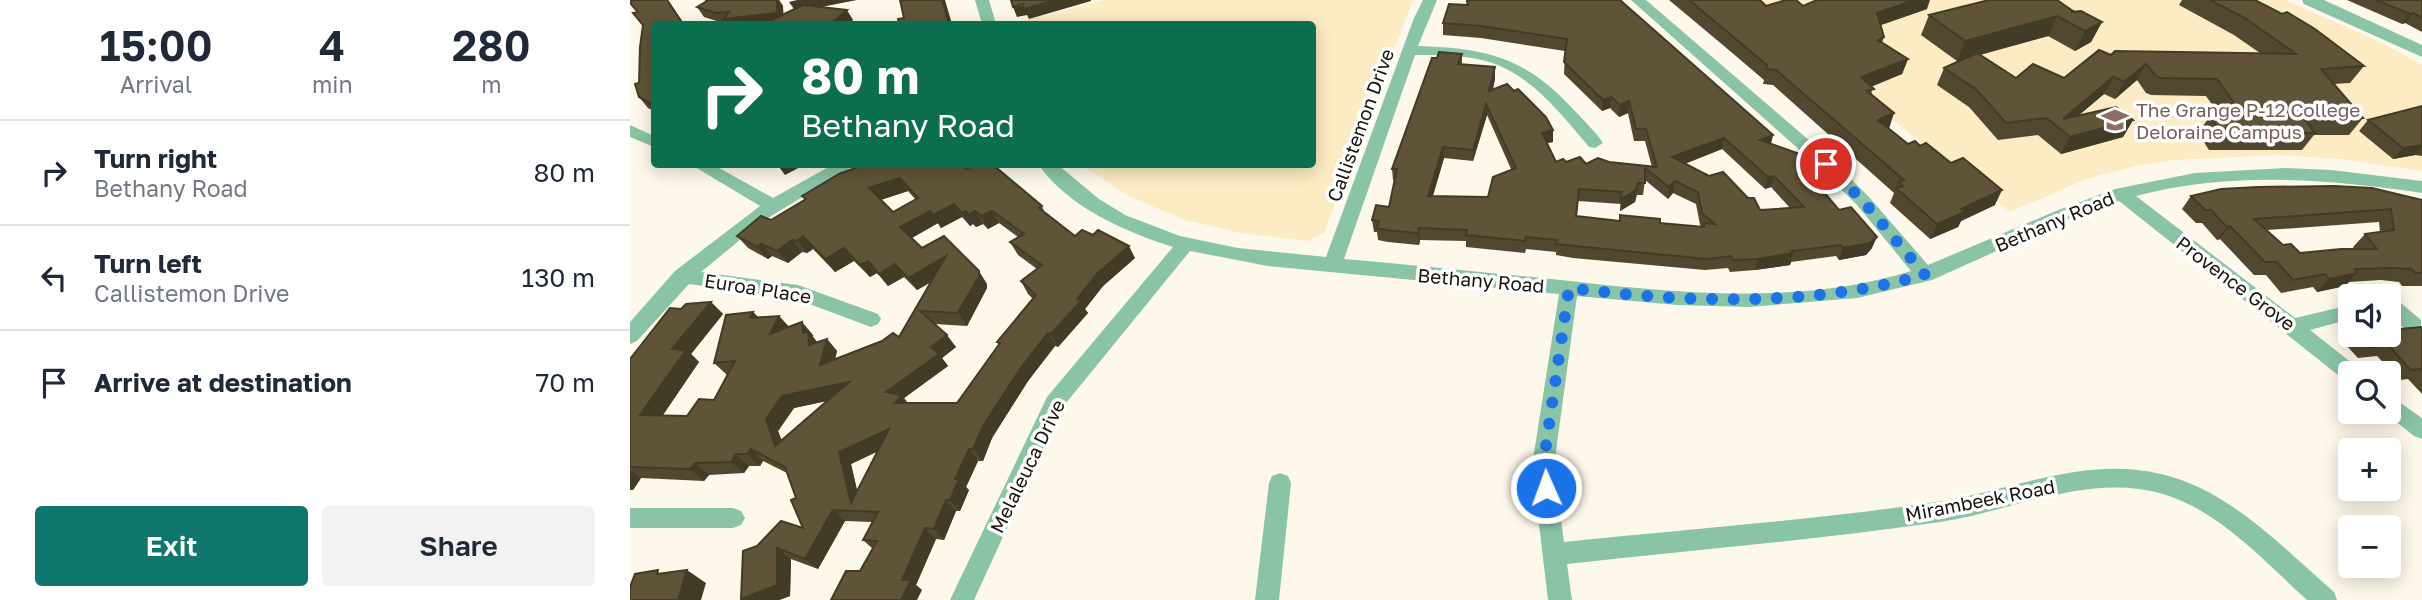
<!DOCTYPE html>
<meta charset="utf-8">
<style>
:root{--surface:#fff;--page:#f2f2f3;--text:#1f2937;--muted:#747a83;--line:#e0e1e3;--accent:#0f766e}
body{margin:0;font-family:"Golos Text",sans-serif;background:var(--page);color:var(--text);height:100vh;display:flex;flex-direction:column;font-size:26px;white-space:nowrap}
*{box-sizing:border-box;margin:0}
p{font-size:23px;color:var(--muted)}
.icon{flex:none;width:38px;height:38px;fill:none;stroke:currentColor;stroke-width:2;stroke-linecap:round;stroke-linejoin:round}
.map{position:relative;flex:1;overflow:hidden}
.side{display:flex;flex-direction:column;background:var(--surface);width:630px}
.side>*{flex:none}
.top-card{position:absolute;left:21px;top:21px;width:665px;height:147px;border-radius:7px;box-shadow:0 4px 18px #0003;background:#0b6e4f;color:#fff;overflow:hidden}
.fabs{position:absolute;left:1708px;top:284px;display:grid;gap:14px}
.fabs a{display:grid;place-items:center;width:63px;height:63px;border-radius:7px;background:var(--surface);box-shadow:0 4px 18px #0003;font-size:35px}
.pin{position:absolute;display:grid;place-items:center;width:60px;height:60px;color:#fff;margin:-30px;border:4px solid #fff;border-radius:50%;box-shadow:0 2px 7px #0007}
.me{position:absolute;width:77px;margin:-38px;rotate:358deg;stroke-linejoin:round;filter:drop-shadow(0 0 5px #0008)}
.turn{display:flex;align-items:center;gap:24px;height:147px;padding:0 35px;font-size:32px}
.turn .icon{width:91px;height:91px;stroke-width:2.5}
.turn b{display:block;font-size:49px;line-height:60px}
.eta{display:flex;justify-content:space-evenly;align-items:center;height:119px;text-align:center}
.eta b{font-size:42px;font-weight:600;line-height:49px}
.action{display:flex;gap:14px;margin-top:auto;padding:14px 35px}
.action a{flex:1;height:80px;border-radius:7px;background:var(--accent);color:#fff;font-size:28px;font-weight:600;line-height:80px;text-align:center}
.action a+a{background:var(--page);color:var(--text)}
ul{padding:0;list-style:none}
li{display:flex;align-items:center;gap:21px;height:105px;padding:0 35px;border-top:2px solid var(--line)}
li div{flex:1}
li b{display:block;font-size:26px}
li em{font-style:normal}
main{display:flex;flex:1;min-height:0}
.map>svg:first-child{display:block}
</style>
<main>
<section class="side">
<div class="eta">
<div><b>15:00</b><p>Arrival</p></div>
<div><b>4</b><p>min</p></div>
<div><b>280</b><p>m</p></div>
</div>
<ul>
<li><svg class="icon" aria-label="right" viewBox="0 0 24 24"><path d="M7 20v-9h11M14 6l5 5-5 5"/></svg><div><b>Turn right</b><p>Bethany Road</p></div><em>80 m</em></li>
<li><svg class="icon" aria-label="left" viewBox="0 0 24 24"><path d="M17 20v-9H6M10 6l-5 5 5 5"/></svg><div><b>Turn left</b><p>Callistemon Drive</p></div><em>130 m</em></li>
<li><svg class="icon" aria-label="arrive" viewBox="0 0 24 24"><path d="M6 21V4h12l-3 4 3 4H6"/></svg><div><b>Arrive at destination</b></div><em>70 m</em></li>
</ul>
<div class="action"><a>Exit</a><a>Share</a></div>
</section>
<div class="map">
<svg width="1792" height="600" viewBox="0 0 1792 600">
<rect width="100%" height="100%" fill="#fef8eb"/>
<path fill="#fcebc3" d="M475,0H783L694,233L677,241L611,233L555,220L500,197L452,165L682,164V24L383,23Z
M1110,0H1655L1748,41L1792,65V171L1711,159L1650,155L1544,160L1505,166L1456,179L1380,212Z"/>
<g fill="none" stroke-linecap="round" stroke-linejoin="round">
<path fill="#89c4a7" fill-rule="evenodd" d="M345,0H359L366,24H352Z
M793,0H807L788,46C858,48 896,58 944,110C954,121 965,131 973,143L965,148L959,147C931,114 900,73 856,61C833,55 809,55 785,55L714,259C783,265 852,272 921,279C1038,292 1166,307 1281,271L1227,205L1190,168L1001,0H1016L1202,160L1239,197L1298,265L1426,211L1485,189L1565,173L1655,168L1701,170L1792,181V193C1698,179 1600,171 1506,196L1665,318L1720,305V319L1680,330L1727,367L1730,373H1720V381L1713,379L1489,201L1438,219L1302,280L1227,298L1119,307L1047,305L947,296L924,466L934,542C1060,529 1187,520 1313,501C1386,489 1455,456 1531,474C1600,490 1652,547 1704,592L1707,600H1677C1635,562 1590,511 1533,494C1458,472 1384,511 1310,522C1187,540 1062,550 937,564L942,600H918L902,466L929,294L638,266L560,251L432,408L344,600H320L417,397L543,247C494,231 439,208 408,164H427L469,199L495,215L550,236L608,248L696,257L784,18Z
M0,125L24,136V147L0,137Z
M60,164H82L143,198L204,164H227L133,221L71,272L168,285L248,314L251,319L248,324L241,327L166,299L59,284L7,341L0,344V322L45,271L130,206Z
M1759,297L1766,299L1791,320V330C1777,335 1769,323 1759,315Z
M1759,395L1792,418V439L1784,436L1753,411H1759Z
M650,473L658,476L661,483L649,600H625L639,483L642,476Z
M0,508H103L111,511L115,518L111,525L103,528H0Z"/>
<path fill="#89c4a7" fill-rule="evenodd" d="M1672,0H1694L1792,45V57L1674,4Z"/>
</g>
<path fill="#52482f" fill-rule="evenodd" d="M0,0H38L54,24H24V111L18,108L9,97V83L13,26L3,13L7,12L0,3Z
M76,0H149L153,6V15L191,7L223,20L218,24H98L97,22L93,23L74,17L67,7L77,1Z
M836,0H990L1143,135L1141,143L1168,160L1191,182L1190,187L1242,248L1236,255L1209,260L1206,256L1161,262L1160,265L1125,270L1100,272L1098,268L1075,270L943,258L926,255V252L896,249L895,253L836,247V241L790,240L789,245L758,242L748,240L747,232H744L742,220L759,207L765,180H763L762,169L807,58L832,54V64L865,67V79L863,90L923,142L917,143L926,162L956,164L979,162L1022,167L1015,141H1004L998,113L989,117L980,108L972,111L934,74L935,51L851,38L813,35V23L837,5ZM857,115L881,169L858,197L803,196L814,158L843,161ZM1092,149L1135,189L1141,187L1160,208L1130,210L1055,164ZM1015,180L1038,199L1043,193L1066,204L1070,225L1072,227L947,217L948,201L991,204L990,211L1005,202L1007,195H1013Z
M1039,0H1111L1136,6H1173L1297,9L1251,25L1254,37L1252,43L1278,59L1272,74L1241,87L1242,96L1259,129L1278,144L1365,205L1331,221L1328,227L1300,239L1260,203L1264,193L1143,85L1133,84L1134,80L1100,51Z
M1552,0H1625L1734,66L1720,83L1704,84L1733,118L1719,135H1684L1672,150H1579L1568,133L1580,116H1590L1576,96L1521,95L1516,93L1507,80L1485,99L1474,94L1448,116L1503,120L1493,137L1431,154L1408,135L1368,140L1339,107L1307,85L1314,68L1334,59L1327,61L1291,35L1299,15L1443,11L1472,22L1461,42L1445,51L1418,36L1350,55L1386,78H1434L1481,55L1630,53L1604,35L1549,5Z
M1717,0H1792V32L1775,23L1772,24Z
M1792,106V156L1785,155L1763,159L1729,131L1738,120Z
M336,169L412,206L415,214L445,236L505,258L473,286L455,309L458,313L428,347L425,346L398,381L362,438L353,461H348L336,487L339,490L330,511H326L314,540L306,539L286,585L292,590L230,571L243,549L233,540L242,522L215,521L188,569L161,559L160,596L149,600H113L111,599L113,551L173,528L166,498L157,473L133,461L130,466H119L114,473L79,475L74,481L11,478L3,490H0V359L51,309L81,302L93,314L61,354L69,362L32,415L57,416L84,400L97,375L84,363L123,312L128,317L149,316L159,327L172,322L187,342L197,339L207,351L205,359L269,337L301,282L287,290L274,277L258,286L247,273L240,277L224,261L205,272L183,249L177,253L172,252L158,263L142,256L138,259L118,248L107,236L141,220L175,199L172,196ZM278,191L286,200L263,212L251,200ZM332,217L340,226L343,224L346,227L353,224L358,229L369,223L388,237L380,242L388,255L407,269L391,281L398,294L403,299L367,342L369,345L327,403H277L274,398L318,366L312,358L326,347L305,324L337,326L357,288V284L292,248L282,238L308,223L311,228ZM197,401L152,441L148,431L164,408ZM248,451L227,491L221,464Z
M1561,196L1792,200V286H1772L1769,282L1751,280L1719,282L1715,286L1687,292L1683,287L1651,293L1636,275H1624L1590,239L1587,240L1572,223H1566L1552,209ZM1749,222L1750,232L1735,234L1723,247L1724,249L1670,253L1653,245L1637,230Z
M1792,327V394L1778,379L1770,380L1747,356L1728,358L1715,344L1725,334H1759Z"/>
<path fill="#423b26" d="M147,0H149L153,6L154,23L140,24H98L94,19Z
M167,0H227L166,12L159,2Z
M312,0H315L322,24H319Z
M425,0H461V1L399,19L397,15L387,17L383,7Z
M1284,0H1300L1297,9L1242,28L1247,13Z
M217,10L223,20L218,24H207L204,21Z
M1783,13L1775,23L1772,24L1780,14Z
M1427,16L1418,36L1327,61L1335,41Z
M1472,22L1461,42L1445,51L1455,31Z
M1278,59L1272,74L1226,92L1231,77Z
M1516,64L1507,80L1485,99L1494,82Z
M865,67V79L859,103V91Z
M1483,77L1474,94L1431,130L1433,119Z
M981,97L980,108L972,111L973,100Z
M999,101L998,113L989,117L990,105Z
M856,104L857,115L843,161V150Z
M1264,113L1259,129L1248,120Z
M1503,120L1493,137L1431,154L1440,137Z
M923,130V142L912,144V133Z
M1143,135L1140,147L1130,140Z
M1094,138L1092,149L1040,169L1042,157Z
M1792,145V147L1785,155L1763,159L1773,148Z
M813,147L814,158L799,208L798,196Z
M147,164H176L155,175Z
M1144,176L1141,187L1135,189L1138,177Z
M270,178L278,191L247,201L239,188Z
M1045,181L1043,193L1038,199L1039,187Z
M1008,183L1005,202L990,211L991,199Z
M1372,190L1365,205L1331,221L1328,227L1300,239L1307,224L1331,209Z
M324,204L332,217L311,228L303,215Z
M300,211L308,223L278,240L270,227Z
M336,211L343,224L340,226L332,213Z
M345,211L353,224L346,227L338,215Z
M362,211L369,223L358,229L351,216Z
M1600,226L1590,239L1587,240L1597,227Z
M789,228L790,240L789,245L788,233Z
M173,236L183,249L177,253L167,241Z
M1247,237L1242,248L1236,255L1209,260L1213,248Z
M162,240L172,252L158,263L147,251Z
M131,244L142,256L138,259L127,247Z
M499,246L505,258L473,286L455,309L458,313L428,347L421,334L467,274Z
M214,248L224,261L205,272L195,259Z
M1163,253L1160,265L1125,270L1128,259Z
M316,256L324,269L287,290L278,278Z
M238,261L247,273L240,277L230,265Z
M265,264L274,277L258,286L249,274Z
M349,271L357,284V288L337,326L328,313Z
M1727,273L1715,286L1687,292L1699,279Z
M81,302L93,314L61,354L69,362L25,427L10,415L42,349Z
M123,312L135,324L120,318Z
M149,316L160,328L140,334Z
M172,322L183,335V337L188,343L179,345L173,333Z
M418,333L425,346L398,381L362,438L353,461L343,449L353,426L390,369Z
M317,335L326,347L312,358L318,366L274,398L281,407L275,414L256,392L301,347Z
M197,339L207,351L201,377L190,365Z
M219,382L229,394L164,408L148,431L158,458L145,446L136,419L152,396Z
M259,429L270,441L221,464L232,511L221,503L209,452Z
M121,449L133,461L130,466L117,454Z
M339,449L348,461L336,487L339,490L330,511L320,500L325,479Z
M106,454L119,466L114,473L101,462Z
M65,463L79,475L74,481L60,469Z
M0,470L11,478L3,490L0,487Z
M316,500L326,511L314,540L304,529Z
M203,510L215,521L188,569L175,559Z
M295,528L306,539L286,585L292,590L287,600H271L272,580Z
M147,548L161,559L160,596L149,600H113L111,599Z
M57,570L76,583L71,600H48Z"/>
<path fill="#5f5437" stroke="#423b26" stroke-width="2" fill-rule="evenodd" d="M0,0H37L53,24H24V105L9,97L5,84L9,83L10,47L13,25L3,13L8,12L0,3Z
M76,0H147V13L94,19L99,12L86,13L67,7L77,1Z
M270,0H312L319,24H269L268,19L274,18Z
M381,0H425L394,9L393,4L383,7Z
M837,0H990L1143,135L1130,140L1170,154L1168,159L1191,182L1187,184L1209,210L1221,207L1247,237L1240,243L1213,248L1211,245L1162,251L1163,253L1128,259L1103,260L1101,256L1077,259L944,246L926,244L927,240L896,237L895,241L836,235L837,230L789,228L788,233L756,230L746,228L749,221L742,220L746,205L759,207L767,169H762L802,58H807L809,52L832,54L828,64L865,67L859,91L877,84L884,91L888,89L916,117L923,130L912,133L926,162L933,159L936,162L950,157L956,164L968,158L979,162L1027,167L1016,129H1006L999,101L990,105L981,97L973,100L934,62L937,39L851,26L813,23L819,4L838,5ZM856,104L886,168L863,177L858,197L798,196L813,147L843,150ZM1094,138L1138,177L1144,176L1174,207L1130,210L1124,198H1118L1093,172L1079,176L1042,157ZM1015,168L1039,187L1045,181L1068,192L1072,213L1085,224L1074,223V227L1030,223V219L990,215V221L946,216L949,189L992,192L991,199L1006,190L1008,183H1015Z
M1059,0H1130L1136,6L1156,0H1166L1173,6L1187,0H1284L1247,13L1254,37L1248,40L1278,59L1231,77L1244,89L1237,91L1264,113L1248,120L1278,144L1285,141L1290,146L1296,143L1321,163L1333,158L1372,190L1331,209L1335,212L1307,224L1266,188L1273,186L1269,182L1274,180L1146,70L1136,69L1137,65Z
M1359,0H1427L1443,11L1441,12L1451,11L1472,22L1455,31L1427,16L1335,41L1299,15Z
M1580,0H1625L1652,14L1657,12L1685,29L1734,66L1691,69L1733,118L1673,117L1685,133H1591L1580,116L1614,117L1587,79L1531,78L1526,76L1516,64L1494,82L1483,77L1433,119L1486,107L1503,120L1440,137L1417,118L1376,123L1347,90L1314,68L1347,53L1386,78L1403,64L1434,78L1469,50L1481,55L1485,51L1666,54L1615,18Z
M1746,0H1792V18L1783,13L1780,14Z
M173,5L217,10L204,21L212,22L208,24H133Z
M1792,106V145L1773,148L1738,120Z
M236,164H333L336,169L348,164H362L412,206L409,208L445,236L452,230L463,235L468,230L499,246L467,274L447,299L451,301L421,334L418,333L390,369L353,426L343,449H339L325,479H329L320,500H316L304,529L295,528L272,580H281L271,600H201L216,571H230L247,541L233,540L248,512L203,510L175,559L147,548V585L111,599L113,551L127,546L151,521L173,528L161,500L166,498L155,467L121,449L117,454H106L101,462L65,463L60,469L0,467V359L40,308L51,309L56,304L81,302L42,349L56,350L10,415L57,416L69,399L84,400L105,361L84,363L96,315L123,312L120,318L149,316L140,334L172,322L173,333L178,331L179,345L197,339L190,365L252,341L263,333L269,337L316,256L278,278L265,264L249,274L238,261L230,265L214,248L195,259L173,236L167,241L162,240L147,251L131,244L127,247L107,236L131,216L141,220L176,199L172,196L209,174ZM270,178L288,198L263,212L239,188ZM324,204L332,213L336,211L338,215L345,211L351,216L362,211L394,234L380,242L412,265L391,281L406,295L367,342L370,343L327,403H265L271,395L256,392L309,354L301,347L317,335L290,311L328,313L349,276V271L314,236L292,248L270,227L300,211L303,215ZM219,382L145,446L136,419L152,396ZM259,429L221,503L209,452Z
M1704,186L1742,188L1792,200V273H1785L1782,269L1763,268L1725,269L1727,273L1699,279L1695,274L1663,280L1647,262H1635L1600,226L1597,227L1581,210H1575L1561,196L1591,189L1628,187ZM1761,209L1764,230L1735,234L1747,249H1711L1670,253L1661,244L1653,245L1624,219Z
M1792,327V371L1790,369L1781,370L1758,345L1739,348L1726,334H1759V330Z
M28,570L27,574L57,570L48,600H0V587L5,574Z"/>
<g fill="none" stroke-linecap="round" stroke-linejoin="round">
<path stroke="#1a73e8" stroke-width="12" stroke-dasharray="0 21.6" d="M916,488L913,466L939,288C1060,303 1177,307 1295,275L1233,201L1196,164"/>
</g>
<defs>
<symbol id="school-bare" viewBox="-9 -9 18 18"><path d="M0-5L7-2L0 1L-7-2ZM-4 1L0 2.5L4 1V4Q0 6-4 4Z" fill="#8d6e63" stroke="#fff" stroke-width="2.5" paint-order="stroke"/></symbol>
</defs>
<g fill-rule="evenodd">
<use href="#school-bare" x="1466" y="101" width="38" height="38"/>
</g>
<g text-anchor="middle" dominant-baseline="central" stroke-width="7" stroke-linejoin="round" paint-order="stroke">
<g font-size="19" fill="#785e54" stroke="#fff" text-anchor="start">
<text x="1506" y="109">The Grange P-12 College<tspan x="1506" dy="22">Deloraine Campus</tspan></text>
</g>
<g font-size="19" fill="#191409" stroke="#fff">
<text transform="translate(730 125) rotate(-70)">Callistemon Drive</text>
<text transform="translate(1424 221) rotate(-23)">Bethany Road</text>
<text transform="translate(851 280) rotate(5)">Bethany Road</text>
<text transform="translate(1606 283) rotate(37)">Provence Grove</text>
<text transform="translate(128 288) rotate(9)">Euroa Place</text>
<text transform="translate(397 466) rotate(-64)">Melaleuca Drive</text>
<text transform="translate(1350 500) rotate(-11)">Mirambeek Road</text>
</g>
</g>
</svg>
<div class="fabs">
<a><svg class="icon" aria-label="sound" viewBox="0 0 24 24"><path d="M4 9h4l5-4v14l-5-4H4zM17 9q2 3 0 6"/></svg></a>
<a><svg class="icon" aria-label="search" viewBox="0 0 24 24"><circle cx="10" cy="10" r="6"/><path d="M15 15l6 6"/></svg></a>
<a>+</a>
<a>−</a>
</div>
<div class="pin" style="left:1196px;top:164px;background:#d93025"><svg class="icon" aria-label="arrive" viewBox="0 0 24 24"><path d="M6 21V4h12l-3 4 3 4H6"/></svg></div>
<svg class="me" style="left:916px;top:488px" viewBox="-20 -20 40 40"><circle r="17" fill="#1a73e8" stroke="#fff" stroke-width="3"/><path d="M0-11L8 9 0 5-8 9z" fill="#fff"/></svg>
<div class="top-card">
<div class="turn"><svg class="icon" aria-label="right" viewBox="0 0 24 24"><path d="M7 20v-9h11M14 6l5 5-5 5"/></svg><div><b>80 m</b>Bethany Road</div></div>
</div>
</div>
</main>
